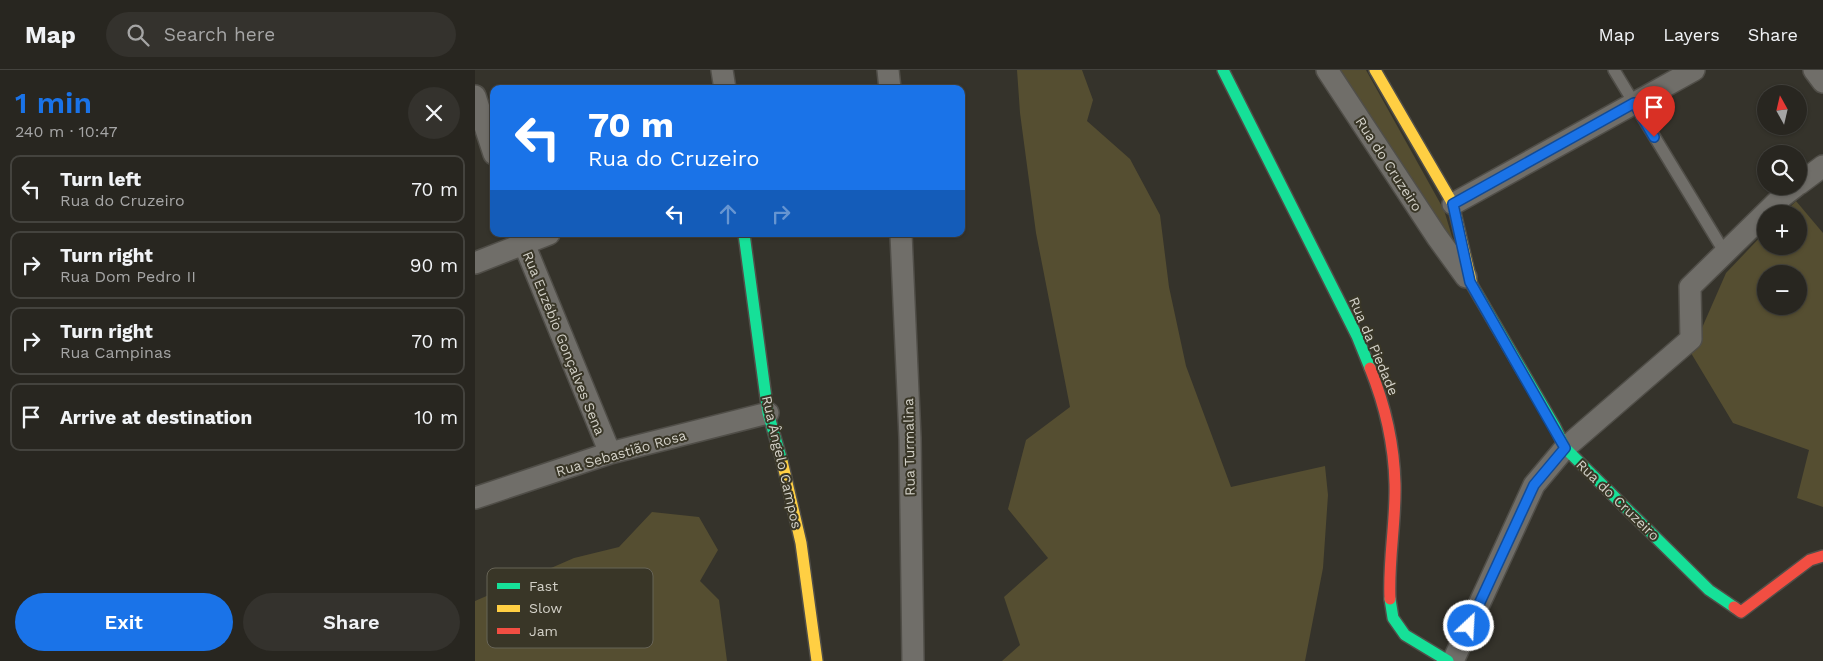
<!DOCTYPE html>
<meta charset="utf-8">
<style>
:root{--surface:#282620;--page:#34322d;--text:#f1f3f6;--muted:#a5a5a5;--line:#44433e;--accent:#1a73e8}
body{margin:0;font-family:"Work Sans",sans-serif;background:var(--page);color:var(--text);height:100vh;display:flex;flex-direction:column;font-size:19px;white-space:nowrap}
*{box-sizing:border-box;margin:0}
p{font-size:16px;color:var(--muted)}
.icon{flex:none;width:28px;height:28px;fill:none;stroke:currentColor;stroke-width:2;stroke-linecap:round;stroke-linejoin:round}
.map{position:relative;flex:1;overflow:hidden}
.drawer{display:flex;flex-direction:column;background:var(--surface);width:475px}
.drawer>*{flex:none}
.guide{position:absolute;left:15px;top:15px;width:475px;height:152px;border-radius:10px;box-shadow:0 1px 4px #0004,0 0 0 1px var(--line);background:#1a73e8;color:#fff;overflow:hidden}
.needle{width:32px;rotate:352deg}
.tools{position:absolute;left:1282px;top:15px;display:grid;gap:10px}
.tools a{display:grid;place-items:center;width:50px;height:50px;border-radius:50%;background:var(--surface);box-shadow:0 1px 4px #0004,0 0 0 1px var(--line);font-size:25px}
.pin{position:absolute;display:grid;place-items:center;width:42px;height:42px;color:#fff;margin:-51px -21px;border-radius:50% 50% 50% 0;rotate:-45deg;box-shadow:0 0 5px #0007}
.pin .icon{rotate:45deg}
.me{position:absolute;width:55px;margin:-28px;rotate:25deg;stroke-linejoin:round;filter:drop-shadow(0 0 4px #0008)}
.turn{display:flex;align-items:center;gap:18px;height:105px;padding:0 15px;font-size:22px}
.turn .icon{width:65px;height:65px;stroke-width:2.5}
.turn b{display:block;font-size:35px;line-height:42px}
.lanes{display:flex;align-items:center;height:48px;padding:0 15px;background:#0003;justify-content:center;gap:25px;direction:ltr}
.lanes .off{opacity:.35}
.round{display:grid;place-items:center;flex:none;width:52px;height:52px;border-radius:26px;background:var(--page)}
.headline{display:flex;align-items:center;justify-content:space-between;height:85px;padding:0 15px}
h1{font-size:30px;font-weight:600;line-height:38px;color:var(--accent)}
.button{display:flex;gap:10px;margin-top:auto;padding:10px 15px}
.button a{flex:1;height:58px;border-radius:30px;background:var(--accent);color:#fff;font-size:20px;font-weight:600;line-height:58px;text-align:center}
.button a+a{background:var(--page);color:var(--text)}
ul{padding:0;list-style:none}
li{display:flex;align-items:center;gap:15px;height:68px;margin:0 10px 8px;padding:0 5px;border:2px solid var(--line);border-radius:10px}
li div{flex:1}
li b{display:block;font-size:19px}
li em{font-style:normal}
header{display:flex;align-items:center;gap:30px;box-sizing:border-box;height:70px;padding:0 25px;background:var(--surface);border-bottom:1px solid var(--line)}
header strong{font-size:24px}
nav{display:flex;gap:28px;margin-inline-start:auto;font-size:18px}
.search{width:350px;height:45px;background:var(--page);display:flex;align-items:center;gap:12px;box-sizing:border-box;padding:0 18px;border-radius:28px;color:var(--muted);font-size:19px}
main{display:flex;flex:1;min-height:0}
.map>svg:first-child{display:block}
</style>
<header>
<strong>Map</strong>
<div class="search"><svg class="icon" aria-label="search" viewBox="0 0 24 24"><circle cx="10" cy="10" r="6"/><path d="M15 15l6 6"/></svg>Search here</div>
<nav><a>Map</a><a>Layers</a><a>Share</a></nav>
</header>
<main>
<section class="drawer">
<div class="headline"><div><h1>1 min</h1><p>240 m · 10:47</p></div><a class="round"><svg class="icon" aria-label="close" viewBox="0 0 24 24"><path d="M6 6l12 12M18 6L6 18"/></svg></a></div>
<ul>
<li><svg class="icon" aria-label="left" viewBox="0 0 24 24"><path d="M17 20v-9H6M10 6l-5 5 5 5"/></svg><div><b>Turn left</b><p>Rua do Cruzeiro</p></div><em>70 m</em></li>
<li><svg class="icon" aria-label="right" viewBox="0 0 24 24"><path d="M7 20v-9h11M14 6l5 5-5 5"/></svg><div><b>Turn right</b><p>Rua Dom Pedro II</p></div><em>90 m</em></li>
<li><svg class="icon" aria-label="right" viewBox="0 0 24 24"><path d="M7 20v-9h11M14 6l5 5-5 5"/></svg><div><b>Turn right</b><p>Rua Campinas</p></div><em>70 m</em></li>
<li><svg class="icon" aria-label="arrive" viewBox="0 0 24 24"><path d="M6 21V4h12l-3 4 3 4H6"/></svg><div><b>Arrive at destination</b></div><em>10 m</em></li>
</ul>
<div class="button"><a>Exit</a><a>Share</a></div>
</section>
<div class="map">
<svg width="1348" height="591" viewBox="0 0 1348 591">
<rect width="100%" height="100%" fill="#35332b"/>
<path fill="#554e31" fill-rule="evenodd" d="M542,0H607L618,30L612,51L655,89L685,145L694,217L711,296L756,417L850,396L853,425L848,498L830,591H527L545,575L529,527L573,488L533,439L551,370L595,337L561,163L545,43Z
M862,0H891L969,140L982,183Z
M1321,131L1348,163V437L1322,428L1334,380L1258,353L1216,283L1251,203L1291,161V176H1324V144H1308ZM1291,204H1324V236H1291Z
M177,442L224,447L243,480L225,511L244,530L252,591H0V531L99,488L144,477Z"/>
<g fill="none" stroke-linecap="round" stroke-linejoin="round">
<defs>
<path id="lane" d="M1139,0L1250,183"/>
<path id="street" d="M247,0L250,19
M413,0L415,19
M852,0L962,167L991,207
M1339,0L1348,12
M0,26L19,84
M1324,114L1348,96
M978,134L1219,0
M45,164L135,383
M426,164L435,368L438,591
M0,193L74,164
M0,428L135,383L293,343
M978,591L1059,415L1090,378L1216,269L1215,217L1308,126L1321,116"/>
<path id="fast" d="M748,0L882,266L895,298
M269,164L293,343L307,391
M997,215L1080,357L1090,378L1234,520L1259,537
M915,529L918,548L930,565L973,591"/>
<path id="slow" d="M900,0L978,134L997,215
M307,391L326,473L342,591"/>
<path id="jam" d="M895,298C910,335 919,373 920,414C921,452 913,491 915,529
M1259,537L1266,542L1335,490L1348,486"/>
</defs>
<use href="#lane" stroke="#504e48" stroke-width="14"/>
<use href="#street" stroke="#504e48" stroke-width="24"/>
<use href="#fast" stroke="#504e48" stroke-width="14"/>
<use href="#slow" stroke="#504e48" stroke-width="14"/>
<use href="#jam" stroke="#504e48" stroke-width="14"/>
<use href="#lane" stroke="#706e69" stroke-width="11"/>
<use href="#street" stroke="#706e69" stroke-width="21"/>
<use href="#fast" stroke="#16e098" stroke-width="11"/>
<use href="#slow" stroke="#ffcf43" stroke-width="11"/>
<use href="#jam" stroke="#f24e42" stroke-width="11"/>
</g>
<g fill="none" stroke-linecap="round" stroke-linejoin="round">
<defs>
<path id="route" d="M994,556L1059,415L1090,378L995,212L978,134L1159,33L1179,67"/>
</defs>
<use href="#route" stroke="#114b97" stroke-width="12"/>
<use href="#route" stroke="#1a73e8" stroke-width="9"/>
</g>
<g text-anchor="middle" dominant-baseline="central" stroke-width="4" stroke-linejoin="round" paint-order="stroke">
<g font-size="14" fill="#d3d1c8" stroke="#393627">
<text transform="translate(914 94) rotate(57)">Rua do Cruzeiro</text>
<text transform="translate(89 273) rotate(68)">Rua Euzébio Gonçalves Sena</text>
<text transform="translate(899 276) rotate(67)">Rua da Piedade</text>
<text transform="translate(434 377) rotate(-91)">Rua Turmalina</text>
<text transform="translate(146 383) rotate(-16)">Rua Sebastião Rosa</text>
<text transform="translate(307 392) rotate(77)">Rua Ângelo Campos</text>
<text transform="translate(1143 430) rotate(44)">Rua do Cruzeiro</text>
</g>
</g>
<rect x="12" y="498" width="166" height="80" rx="8" fill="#393627" stroke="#676457" stroke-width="1"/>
<rect x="22" y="513" width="23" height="6" fill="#16e098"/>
<rect x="22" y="535" width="23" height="7" fill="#ffcf43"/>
<rect x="22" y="558" width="23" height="6" fill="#f24e42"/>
<g font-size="14" fill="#d3d1c8">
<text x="54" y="521">Fast</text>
<text x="54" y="543">Slow</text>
<text x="54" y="566">Jam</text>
</g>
</svg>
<div class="tools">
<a><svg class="needle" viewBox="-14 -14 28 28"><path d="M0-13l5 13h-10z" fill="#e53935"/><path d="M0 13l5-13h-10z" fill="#a5a5a5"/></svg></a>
<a><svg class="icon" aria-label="search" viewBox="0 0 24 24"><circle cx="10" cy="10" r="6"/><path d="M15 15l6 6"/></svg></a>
<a>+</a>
<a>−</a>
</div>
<div class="pin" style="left:1179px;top:67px;background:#d93025"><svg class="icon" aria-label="arrive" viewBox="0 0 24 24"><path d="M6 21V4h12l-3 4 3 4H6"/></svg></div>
<svg class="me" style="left:994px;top:556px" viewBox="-20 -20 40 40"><circle r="17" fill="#1a73e8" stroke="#fff" stroke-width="3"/><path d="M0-11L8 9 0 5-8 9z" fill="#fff"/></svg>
<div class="guide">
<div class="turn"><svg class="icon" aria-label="left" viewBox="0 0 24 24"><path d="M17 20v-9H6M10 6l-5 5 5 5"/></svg><div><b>70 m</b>Rua do Cruzeiro</div></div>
<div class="lanes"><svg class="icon" aria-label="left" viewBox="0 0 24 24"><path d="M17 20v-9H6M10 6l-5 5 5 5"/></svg><svg class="icon off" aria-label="ahead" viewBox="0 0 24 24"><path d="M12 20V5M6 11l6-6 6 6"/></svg><svg class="icon off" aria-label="right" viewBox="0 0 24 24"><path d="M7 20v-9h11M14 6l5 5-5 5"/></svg></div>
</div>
</div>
</main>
